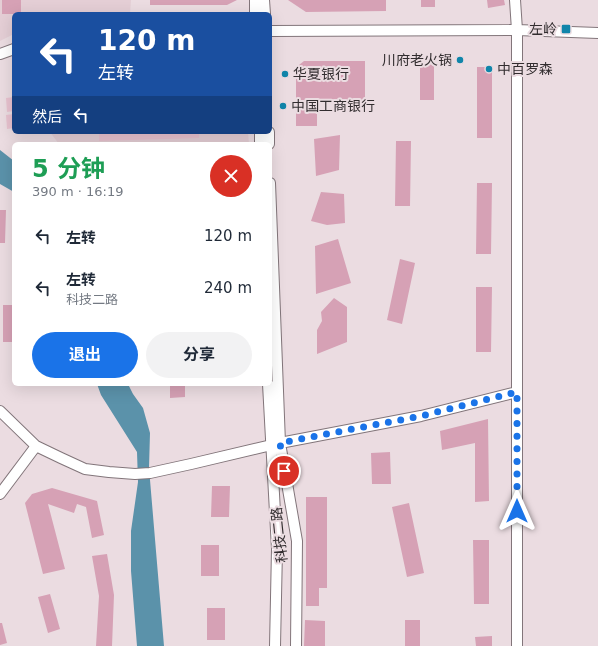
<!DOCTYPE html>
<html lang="zh">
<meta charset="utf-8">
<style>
:root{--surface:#fff;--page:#f2f2f3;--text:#1f2937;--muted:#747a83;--accent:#1a73e8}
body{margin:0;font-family:"DejaVu Sans","Noto Sans SC",sans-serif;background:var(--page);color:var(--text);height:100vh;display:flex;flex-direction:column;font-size:15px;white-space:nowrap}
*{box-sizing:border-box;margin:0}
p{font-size:13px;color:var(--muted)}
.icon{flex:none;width:22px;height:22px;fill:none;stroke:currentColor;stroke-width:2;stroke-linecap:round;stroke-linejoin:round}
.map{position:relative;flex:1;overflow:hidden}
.sheet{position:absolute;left:12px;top:142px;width:260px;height:244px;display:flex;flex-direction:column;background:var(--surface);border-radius:6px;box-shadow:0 4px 16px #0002}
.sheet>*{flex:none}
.banner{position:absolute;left:12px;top:12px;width:260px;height:122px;border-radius:6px;box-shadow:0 4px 16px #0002;background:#1a4fa0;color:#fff;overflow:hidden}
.pin{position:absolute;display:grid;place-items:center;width:34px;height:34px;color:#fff;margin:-17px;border:2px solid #fff;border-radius:50%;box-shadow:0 1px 4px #0007}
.me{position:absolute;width:44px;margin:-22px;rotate:0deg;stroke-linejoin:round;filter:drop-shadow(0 0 3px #0008)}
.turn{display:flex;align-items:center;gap:14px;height:84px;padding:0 20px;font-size:18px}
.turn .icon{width:52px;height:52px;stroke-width:2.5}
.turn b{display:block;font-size:28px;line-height:34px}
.then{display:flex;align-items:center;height:38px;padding:0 20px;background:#0003;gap:8px;font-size:15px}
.round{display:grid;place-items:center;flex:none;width:42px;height:42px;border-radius:21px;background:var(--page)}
.overview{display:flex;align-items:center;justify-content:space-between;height:68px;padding:0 20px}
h1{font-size:24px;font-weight:700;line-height:30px;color:#1e9e55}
.primary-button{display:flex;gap:8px;margin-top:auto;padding:8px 20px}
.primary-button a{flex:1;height:46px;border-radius:24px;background:var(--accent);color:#fff;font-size:16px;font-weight:700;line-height:46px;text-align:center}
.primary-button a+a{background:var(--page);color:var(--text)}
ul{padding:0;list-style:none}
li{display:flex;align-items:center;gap:12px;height:52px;padding:0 20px}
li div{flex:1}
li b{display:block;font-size:15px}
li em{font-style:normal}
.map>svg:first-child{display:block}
</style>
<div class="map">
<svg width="598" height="646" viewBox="0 0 598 646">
<rect width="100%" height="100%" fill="#ebdce1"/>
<path fill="#e4ced5" d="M0,0H131L130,14H14V34L0,41Z
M50,132H248L249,144H59Z"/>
<path fill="#e8c2cf" d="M14,97V111L7,112L6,98Z
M14,114V128L7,129L6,115Z
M99,132H199V138L99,141Z"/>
<path fill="#5b92aa" d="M0,150L14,161V192L0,184Z
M97,384H128L133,394L143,408L150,433L149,468L164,646H137L131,571V531L138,482L137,452L101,395Z"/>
<path fill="#d6a1b5" d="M2,0H21V14H2Z
M150,0H237L227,5H150Z
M288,0H386V11L306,12Z
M421,0H435V7H421Z
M487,0H504L505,5L488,8Z
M304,61H365V100H317V126H296V75L299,65Z
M420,64H434V100H420Z
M477,67H492V138H477Z
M340,135L339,170L316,176L314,139Z
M396,141H411L410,206H395Z
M477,183H492L491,254H476Z
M321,192L344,194L345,223L327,225L311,221Z
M0,210H6L5,243H0Z
M338,239L351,283L316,294L315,246Z
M400,259L415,263L402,324L387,320Z
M476,287H492L491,352H476Z
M334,298L347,307V342L317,354V330L322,321L321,312Z
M3,305H14V342H3Z
M170,384H185V397L170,398Z
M488,419L489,501L475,502V443L442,450L440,431Z
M390,452L391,484H372L371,453Z
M212,486H230L229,517H211Z
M52,488L97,501L104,535L92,538L86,507L77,504L74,513L48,504L65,569L43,574L25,503L32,494Z
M306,497H327V588H319V606H306Z
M409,503L424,573L407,577L392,507Z
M473,540H489V604H474Z
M201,545H219V576H201Z
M107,554L114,595L112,646H96L99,596L92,556Z
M50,594L60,629L48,633L38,597Z
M207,608H225V640H207Z
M305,620L325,621V646H304Z
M405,620H420V646H405Z
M0,623H2L7,643L0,645Z
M492,636V646H476L475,637Z"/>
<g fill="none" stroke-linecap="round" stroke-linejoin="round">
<defs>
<path id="minor" d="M255,0V14
M264,0L265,14
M515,0L517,30V646
M270,31L517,30L598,33
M0,54L14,49
M260,132V144
M269,132V144
M270,183L280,443L297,541L296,646
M268,384L277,549L275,646
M0,411L36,446L61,458L85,469L109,472L135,474L150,473L191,464L280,443L421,416L517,392
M0,494L36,446"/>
</defs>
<use href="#minor" stroke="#82757a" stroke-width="12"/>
<use href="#minor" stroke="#fff" stroke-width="10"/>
</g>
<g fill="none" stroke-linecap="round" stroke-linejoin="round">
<path stroke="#1a73e8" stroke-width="7" stroke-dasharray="0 12.6" d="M284,471L280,443L421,416L517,392V511"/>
</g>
<g fill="#1085aa" stroke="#ebdce1" stroke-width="1.5">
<rect x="561" y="24" width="10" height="10" rx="2"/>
<circle cx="460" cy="60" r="4"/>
<circle cx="489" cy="69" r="4"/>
<circle cx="285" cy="74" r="4"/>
<circle cx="283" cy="106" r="4"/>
</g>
<g text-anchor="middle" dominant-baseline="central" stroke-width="4" stroke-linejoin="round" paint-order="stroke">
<g font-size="14" fill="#322d2f" stroke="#ebdce1" text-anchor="start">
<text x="557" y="29" text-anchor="end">左岭</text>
<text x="452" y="60" text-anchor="end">川府老火锅</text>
<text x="497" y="69">中百罗森</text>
<text x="293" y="74">华夏银行</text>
<text x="291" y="106">中国工商银行</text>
</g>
<g font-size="14" fill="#322d2f" stroke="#ebdce1">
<text transform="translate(279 535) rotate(-96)">科技二路</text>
</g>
</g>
</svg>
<div class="pin" style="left:284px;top:471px;background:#d93025"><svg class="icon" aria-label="arrive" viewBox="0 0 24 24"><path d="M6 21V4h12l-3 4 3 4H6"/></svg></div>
<svg class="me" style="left:517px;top:511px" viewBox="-20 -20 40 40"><path d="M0-17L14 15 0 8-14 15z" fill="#1a73e8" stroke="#fff" stroke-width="4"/></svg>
<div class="banner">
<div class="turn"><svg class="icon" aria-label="left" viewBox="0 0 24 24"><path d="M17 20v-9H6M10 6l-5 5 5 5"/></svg><div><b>120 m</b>左转</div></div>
<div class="then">然后<svg class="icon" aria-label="left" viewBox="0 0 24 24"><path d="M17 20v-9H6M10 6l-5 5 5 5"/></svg></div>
</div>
<section class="sheet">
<div class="overview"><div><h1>5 分钟</h1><p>390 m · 16:19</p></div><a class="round" style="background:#d93025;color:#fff"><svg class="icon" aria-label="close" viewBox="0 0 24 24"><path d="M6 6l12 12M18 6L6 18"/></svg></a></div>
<ul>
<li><svg class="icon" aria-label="left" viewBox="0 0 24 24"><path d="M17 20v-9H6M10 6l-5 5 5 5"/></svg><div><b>左转</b></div><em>120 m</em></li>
<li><svg class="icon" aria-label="left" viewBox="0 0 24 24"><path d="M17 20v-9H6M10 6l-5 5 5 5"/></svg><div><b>左转</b><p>科技二路</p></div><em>240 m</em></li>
</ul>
<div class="primary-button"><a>退出</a><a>分享</a></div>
</section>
</div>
